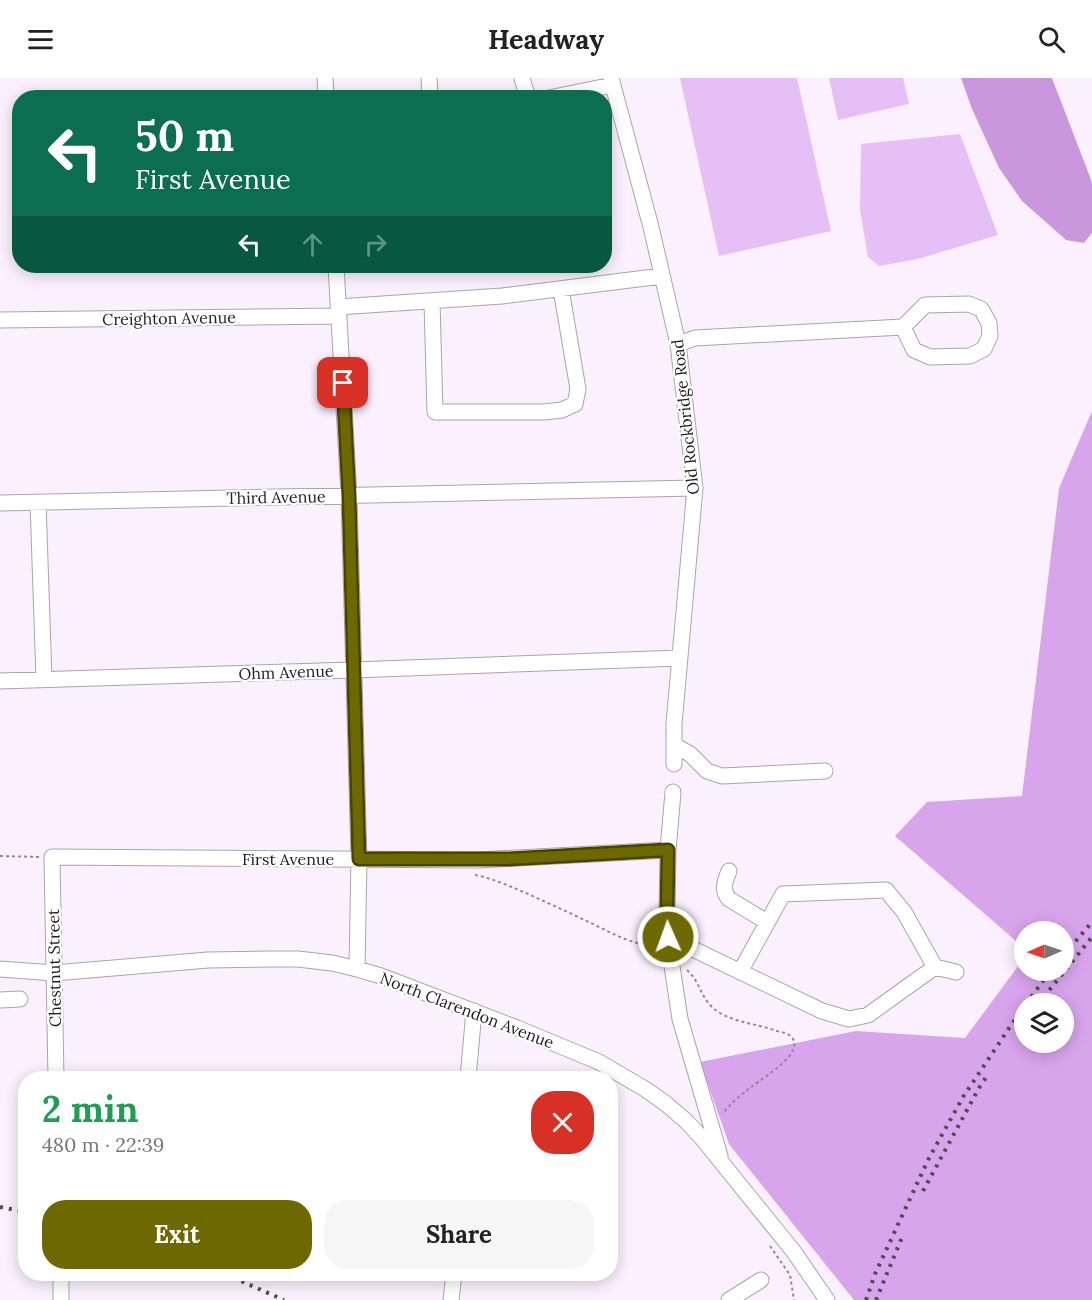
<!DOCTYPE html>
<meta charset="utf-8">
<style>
:root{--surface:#fff;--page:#f6f6f6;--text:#222;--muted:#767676;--accent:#6d6800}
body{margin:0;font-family:Lora,serif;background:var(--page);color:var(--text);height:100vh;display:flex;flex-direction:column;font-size:22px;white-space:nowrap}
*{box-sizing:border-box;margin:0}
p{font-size:20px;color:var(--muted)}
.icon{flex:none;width:33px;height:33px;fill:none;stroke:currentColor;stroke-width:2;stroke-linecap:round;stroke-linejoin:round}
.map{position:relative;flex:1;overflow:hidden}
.drawer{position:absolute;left:18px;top:993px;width:600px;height:210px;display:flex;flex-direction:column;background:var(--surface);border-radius:24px;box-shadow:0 3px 15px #0003}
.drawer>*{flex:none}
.banner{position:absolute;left:12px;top:12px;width:600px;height:183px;border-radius:24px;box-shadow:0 3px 15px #0003;background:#0b6e4f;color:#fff;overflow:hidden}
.needle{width:39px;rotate:268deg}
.controls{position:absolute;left:1014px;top:843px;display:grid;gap:12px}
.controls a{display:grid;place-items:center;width:60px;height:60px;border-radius:50%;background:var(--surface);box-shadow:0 3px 15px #0003;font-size:30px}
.pin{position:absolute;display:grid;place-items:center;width:51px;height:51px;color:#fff;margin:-26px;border-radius:12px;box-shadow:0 3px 9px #0006}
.me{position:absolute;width:66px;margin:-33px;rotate:358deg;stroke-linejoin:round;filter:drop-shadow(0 0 4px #0008)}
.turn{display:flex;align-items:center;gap:21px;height:126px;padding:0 24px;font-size:27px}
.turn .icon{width:78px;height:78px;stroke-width:2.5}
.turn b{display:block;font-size:42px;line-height:51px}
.lanes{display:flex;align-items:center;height:57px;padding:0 24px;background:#0003;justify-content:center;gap:30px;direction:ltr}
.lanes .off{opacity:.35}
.round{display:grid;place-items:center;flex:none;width:63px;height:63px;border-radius:24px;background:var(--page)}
.head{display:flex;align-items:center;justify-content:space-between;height:102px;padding:0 24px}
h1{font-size:36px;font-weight:800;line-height:45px;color:#1e9e55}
.cta{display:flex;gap:12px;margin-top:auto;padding:12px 24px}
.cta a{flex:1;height:69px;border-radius:24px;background:var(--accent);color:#fff;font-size:24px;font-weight:800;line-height:69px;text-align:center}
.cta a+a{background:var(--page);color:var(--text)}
header{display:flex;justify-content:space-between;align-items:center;height:78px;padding:0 24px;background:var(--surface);font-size:27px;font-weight:800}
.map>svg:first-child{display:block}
</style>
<header><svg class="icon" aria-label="menu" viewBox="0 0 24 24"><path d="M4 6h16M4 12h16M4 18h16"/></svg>Headway<svg class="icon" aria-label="search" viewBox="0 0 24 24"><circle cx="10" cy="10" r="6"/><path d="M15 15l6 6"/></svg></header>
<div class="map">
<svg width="1092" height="1222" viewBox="0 0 1092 1222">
<rect width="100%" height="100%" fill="#fbf1fe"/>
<path fill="#e7bff7" d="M680,0H797L831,153L719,178Z
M829,0H903L909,26L838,42Z
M960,56L998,157L918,181L879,188L868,179L860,132L861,66Z"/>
<path fill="#d8a4ec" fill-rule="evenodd" d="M1092,333V1222H854L729,1066L700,984L856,953L965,960L1024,880V892H1064V854H1024V870L895,758L927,724L1022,718L1059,410ZM1024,926H1064V964H1024Z"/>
<path fill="#ca97de" d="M961,0H1052L1090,99L1092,106V155L1084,165L1066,162L1022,123L999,90L972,31Z"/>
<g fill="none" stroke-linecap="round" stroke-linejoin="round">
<defs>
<path id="minor" d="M325,0L326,20
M429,0L430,20
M522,0L528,20
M611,0L651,149L678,266L695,410L674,646V686
M549,20L613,7
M336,188L349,418L359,781L357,891
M432,223L435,334H544L562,332L575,326L578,311L561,211
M338,229L502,218L662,198
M0,242L339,238
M678,266L695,260L903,249L925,227L969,226L981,231L989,245L990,258L984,271L970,278L930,279L914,272L903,249
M38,424L44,601
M0,425L695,410
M0,603L353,592L680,580
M674,667L690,676L707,693L722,698L825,693
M673,714L668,772L667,835L670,875L680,941L720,1078
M729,793C725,803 721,812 729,821L767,844
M668,859L822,933L849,941L868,937L935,889L956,894
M0,891L54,895L208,882L270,881H298L332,885L357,891L381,898L517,950L599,984L645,1011L665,1025L686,1043L701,1059L794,1174L827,1222
M740,894L783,816L886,812L904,834L935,889
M0,922L20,921
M56,1000L52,779L478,782L668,772
M468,1000L474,933
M61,1196V1222
M451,1222L454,1196
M729,1222L761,1202"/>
</defs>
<use href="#minor" stroke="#aca3af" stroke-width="17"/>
<path stroke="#8f8992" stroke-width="2" stroke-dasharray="3 3" stroke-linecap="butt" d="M0,778L40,779
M475,797C490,800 505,806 519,812C544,823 570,835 595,847C614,856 634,868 656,867
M687,892C702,905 699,922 720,935C737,945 758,946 777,953C782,954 791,956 793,961C803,978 756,1004 746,1013C738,1019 730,1027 723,1035
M770,1168L790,1197L794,1222"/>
<use href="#minor" stroke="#fff" stroke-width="15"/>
<path stroke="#504c52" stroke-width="4" stroke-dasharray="3 6" stroke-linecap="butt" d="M1064,877L1092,844
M1026,926L1051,892
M1038,926L1092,859
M923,1113L979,1010L987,998
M0,1129L26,1134
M225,1196L284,1222
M866,1222L875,1196L928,1082L963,1019L1024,928
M876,1222L903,1157"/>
</g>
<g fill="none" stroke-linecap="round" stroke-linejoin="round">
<defs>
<path id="route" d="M343,305L349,418L359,781H508L668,772L667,835L668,859"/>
</defs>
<use href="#route" stroke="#474400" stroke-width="15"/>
<use href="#route" stroke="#6d6800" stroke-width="10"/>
</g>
<g text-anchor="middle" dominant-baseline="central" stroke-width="4.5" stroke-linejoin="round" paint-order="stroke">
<g font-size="16" fill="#1f1c21" stroke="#fff">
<text transform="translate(169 240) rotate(-1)">Creighton Avenue</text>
<text transform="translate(685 339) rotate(-96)">Old Rockbridge Road</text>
<text transform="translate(276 419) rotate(-1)">Third Avenue</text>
<text transform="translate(286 594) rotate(-2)">Ohm Avenue</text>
<text x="288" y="781">First Avenue</text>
<text transform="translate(54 890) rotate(-91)">Chestnut Street</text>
<text transform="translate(467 932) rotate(21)">North Clarendon Avenue</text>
</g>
</g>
</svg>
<div class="controls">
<a><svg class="needle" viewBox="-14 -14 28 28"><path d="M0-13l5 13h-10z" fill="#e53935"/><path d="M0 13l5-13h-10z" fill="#767676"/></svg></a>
<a><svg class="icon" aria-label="layers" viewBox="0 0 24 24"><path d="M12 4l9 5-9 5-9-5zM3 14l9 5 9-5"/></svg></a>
</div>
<div class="pin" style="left:343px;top:305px;background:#d93025"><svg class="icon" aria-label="arrive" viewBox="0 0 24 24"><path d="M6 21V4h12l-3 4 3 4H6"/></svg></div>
<svg class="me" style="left:668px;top:859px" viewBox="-20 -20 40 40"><circle r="17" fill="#6d6800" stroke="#fff" stroke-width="3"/><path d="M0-11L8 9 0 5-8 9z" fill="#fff"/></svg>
<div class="banner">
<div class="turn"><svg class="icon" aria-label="left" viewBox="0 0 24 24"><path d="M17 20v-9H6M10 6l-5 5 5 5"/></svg><div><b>50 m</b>First Avenue</div></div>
<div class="lanes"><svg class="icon" aria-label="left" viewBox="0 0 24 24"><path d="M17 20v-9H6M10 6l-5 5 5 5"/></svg><svg class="icon off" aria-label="ahead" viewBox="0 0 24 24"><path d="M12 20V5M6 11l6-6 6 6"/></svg><svg class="icon off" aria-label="right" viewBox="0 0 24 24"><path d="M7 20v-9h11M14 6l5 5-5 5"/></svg></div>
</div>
<section class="drawer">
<div class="head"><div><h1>2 min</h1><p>480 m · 22:39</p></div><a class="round" style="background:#d93025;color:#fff"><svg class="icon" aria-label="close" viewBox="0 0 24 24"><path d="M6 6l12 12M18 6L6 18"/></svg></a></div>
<div class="cta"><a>Exit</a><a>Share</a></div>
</section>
</div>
